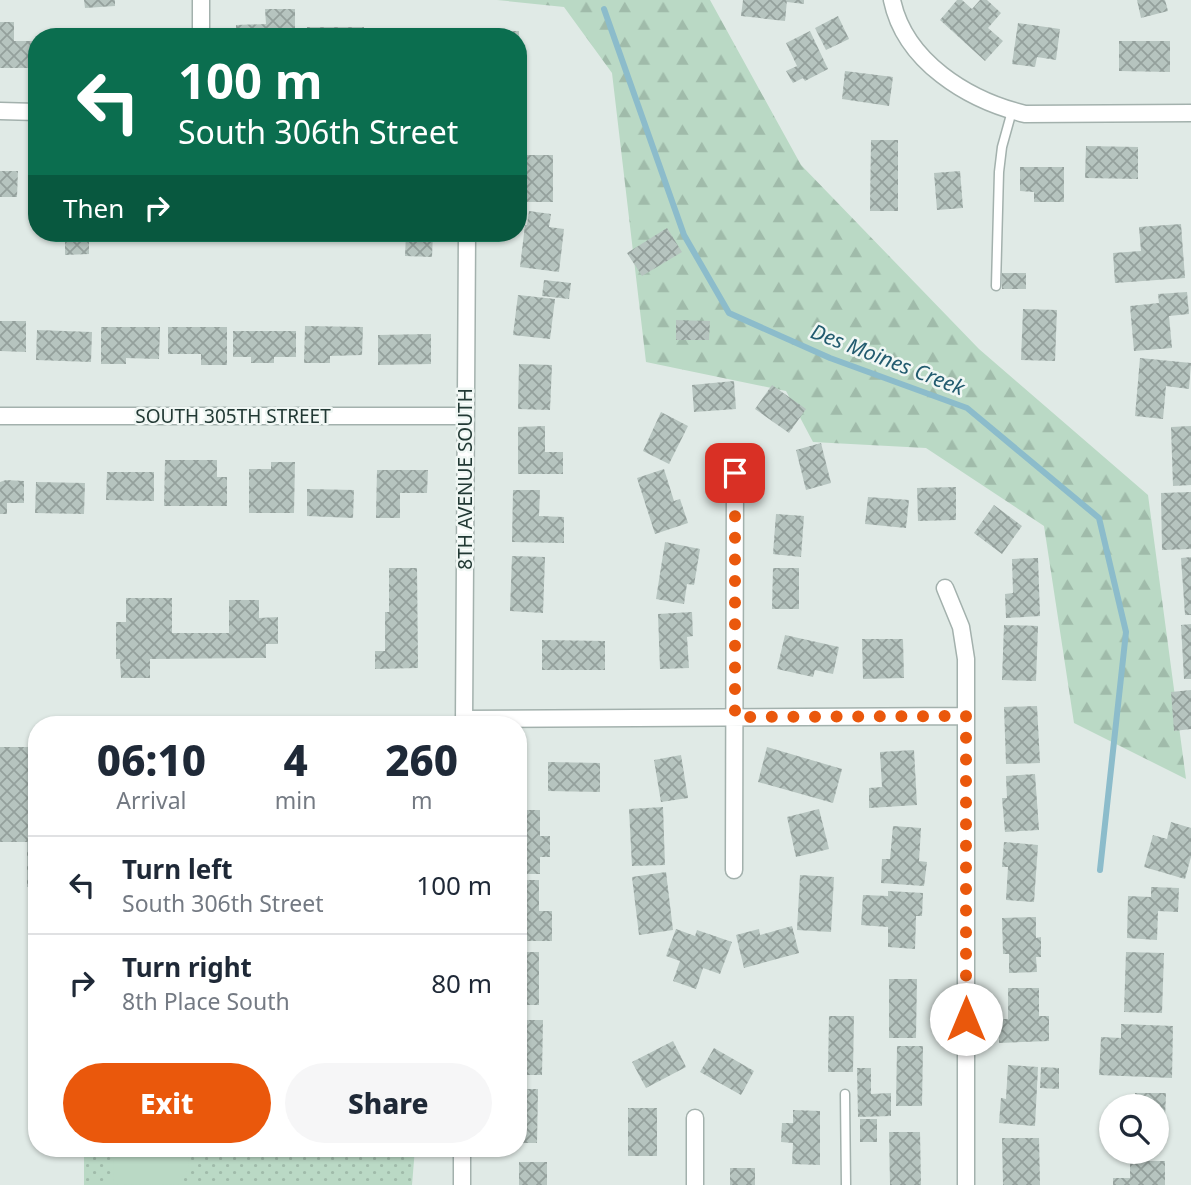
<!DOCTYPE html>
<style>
:root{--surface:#fff;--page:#f6f6f7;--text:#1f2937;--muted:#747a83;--line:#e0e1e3;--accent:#ea580c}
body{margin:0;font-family:"Noto Sans",sans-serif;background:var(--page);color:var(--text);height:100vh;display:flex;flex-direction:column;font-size:26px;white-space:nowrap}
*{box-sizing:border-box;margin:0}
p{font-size:23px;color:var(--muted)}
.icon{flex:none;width:38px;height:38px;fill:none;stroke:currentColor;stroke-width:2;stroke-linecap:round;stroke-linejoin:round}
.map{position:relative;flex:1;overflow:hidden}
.sheet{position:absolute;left:28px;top:716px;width:499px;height:441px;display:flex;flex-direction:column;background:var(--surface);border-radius:28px;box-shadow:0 2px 5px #0004}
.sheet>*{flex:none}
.guide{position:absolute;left:28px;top:28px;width:499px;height:214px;border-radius:28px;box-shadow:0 2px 5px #0004;background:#0b6e4f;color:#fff;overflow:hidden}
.tools{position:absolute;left:1099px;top:1094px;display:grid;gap:14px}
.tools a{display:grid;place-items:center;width:70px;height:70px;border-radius:50%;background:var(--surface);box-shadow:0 2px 5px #0004;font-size:35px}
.pin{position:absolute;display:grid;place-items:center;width:60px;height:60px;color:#fff;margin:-30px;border-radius:14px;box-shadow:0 4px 10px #0006}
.me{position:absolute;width:77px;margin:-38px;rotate:0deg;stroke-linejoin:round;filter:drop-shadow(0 0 5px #0008)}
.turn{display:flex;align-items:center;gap:24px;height:147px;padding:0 35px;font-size:32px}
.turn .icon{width:91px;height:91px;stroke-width:2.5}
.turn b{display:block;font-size:49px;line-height:60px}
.then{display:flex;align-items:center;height:66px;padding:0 35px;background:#0003;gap:14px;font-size:26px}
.eta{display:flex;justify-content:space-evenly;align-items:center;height:119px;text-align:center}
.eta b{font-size:42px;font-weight:800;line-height:49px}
.action{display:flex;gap:14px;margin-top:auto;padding:14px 35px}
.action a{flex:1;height:80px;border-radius:42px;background:var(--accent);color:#fff;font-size:28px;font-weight:800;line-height:80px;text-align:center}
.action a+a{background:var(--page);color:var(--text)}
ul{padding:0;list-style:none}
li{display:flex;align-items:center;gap:21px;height:98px;padding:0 35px;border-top:2px solid var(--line)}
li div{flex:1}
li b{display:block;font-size:26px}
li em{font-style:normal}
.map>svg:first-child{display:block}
</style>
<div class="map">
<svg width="1191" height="1185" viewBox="0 0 1191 1185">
<defs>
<pattern id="green-dots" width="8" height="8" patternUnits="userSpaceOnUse" patternTransform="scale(1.75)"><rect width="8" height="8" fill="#bad9c5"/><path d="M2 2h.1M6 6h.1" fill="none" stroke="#a0bbaa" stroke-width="1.8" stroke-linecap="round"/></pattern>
<pattern id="forest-firs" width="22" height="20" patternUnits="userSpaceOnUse" patternTransform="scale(1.75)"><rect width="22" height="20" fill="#bad9c5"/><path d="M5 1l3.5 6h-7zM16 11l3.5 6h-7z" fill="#a0bbaa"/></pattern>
<pattern id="building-cross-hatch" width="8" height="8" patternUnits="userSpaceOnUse" patternTransform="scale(1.75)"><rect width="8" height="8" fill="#b6c4bf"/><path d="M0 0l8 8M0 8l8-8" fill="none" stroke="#94a09c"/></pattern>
</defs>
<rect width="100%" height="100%" fill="#e0eae6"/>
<path fill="url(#green-dots)" d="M84,1148H415L412,1185H84Z"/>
<path fill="url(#forest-firs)" d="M497,0H710L801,165L979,349L1148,495L1186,779L1074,723L1044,526L926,448L813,442L786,391L646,362L612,73L564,7Z"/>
<path fill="#bad9c5" d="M113,1148H187L189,1165L182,1184L114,1185Z"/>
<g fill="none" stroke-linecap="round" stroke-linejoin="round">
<path stroke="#8cbccb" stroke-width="6" d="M604,9L684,235L729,313L830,358L967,408L1099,518L1126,632L1100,870"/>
</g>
<path fill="url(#building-cross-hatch)" d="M84,0H115V6L85,8Z
M743,0H787L785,21L741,16Z
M787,0H804V4L787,2Z
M957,0H962L972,9L980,0H987L1001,13L988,28L1003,41L985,61L940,20Z
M1137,0H1165L1168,11L1141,18Z
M265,9H295V37H236V25L266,24Z
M838,16L849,39L826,50L815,28Z
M0,22H14V41H37V68H0Z
M1018,23L1060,29L1056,60L1037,57L1035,67L1012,64Z
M307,27H364V37H307Z
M386,30H437V37H386Z
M492,31H519V37H492Z
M810,31L828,69L805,81L803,78L793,83L786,71L797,66L786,43Z
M1119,41H1170V72L1119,71Z
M845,71L893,77L889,106L842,99Z
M871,140H898V211H870Z
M1086,146L1138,147V179L1085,178Z
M523,155H553V202H523Z
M34,157H37V179H34Z
M1020,167H1064V202H1034V192L1020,191Z
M0,171H18L17,197H0Z
M960,171L963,208L937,210L934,173Z
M529,211L551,214L549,227L564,229L559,272L520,267L525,225H527Z
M1181,224L1185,278L1115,283L1113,253L1141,251L1139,227Z
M667,228L682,252L642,276L627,253Z
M65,233H89V254L65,255Z
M406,233H433L432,257L405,256Z
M1002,273H1026V289H1002Z
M544,280L571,283L569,299L542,296Z
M1187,292L1189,314L1169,316L1172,348L1134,351L1130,306L1159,303L1158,294Z
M518,295L555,299L550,339L513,335Z
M1023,309L1057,310L1055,361L1021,360Z
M676,320L710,321L709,340H676Z
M0,321H26V352L0,351Z
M305,326L363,327L362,355L330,356V363H304Z
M101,327H160L159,359L126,358V364H101Z
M168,327H227V365H201V354H168Z
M37,330L92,332L91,362L36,360Z
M233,331H296V357H274V363H251V357H233Z
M431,334V364L378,365V335Z
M1140,358L1191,363L1189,389L1166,386L1163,419L1135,416Z
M519,364L552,365L550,410L518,409Z
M734,381L736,409L694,412L692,385Z
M772,385L806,409L789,433L755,409Z
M661,412L688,426L669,464L643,451Z
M545,426V452H563V474H518V427Z
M1191,426V485L1173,486L1171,427Z
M821,443L831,483L806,490L796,450Z
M165,460H217V477H227V506H164Z
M271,462H295L294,513H249V469H271Z
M664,469L674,501L680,499L688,523L655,534L637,478Z
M377,470H428L427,493H400V518H376Z
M107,472H154V501L106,500Z
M6,480L24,481V503H7V514H0V482Z
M36,482L85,483L84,514L35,513Z
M956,487V520L918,521L917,488Z
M307,489L354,490L353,518L307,516Z
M513,490H540L539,516L564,517V543L512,542Z
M1191,492V549L1162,550L1161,493Z
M868,497L909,500L906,528L865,524Z
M994,505L1022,526L1002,554L974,533Z
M776,514L804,516L801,557L773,554Z
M665,542L700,549L694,585L687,584L684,604L656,599Z
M512,556L545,557L543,613L510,611Z
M1191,557V615H1185L1181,558Z
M1038,558L1040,616L1006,618L1005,594L1013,593L1012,559Z
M389,568H417L418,668L375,669V651H385V612H389Z
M773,568H799V609H772Z
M126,598H172V633H229V600H259V618L278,617V644H266V658L150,659V678H121L120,659H116V622H126Z
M692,612L693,636L687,637L689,668L660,669L658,614Z
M1191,624V679H1184L1181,625Z
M1004,625L1038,626L1036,681L1002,680Z
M785,635L839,647L833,674L815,670L813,677L777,669Z
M862,639H903L904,678L863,679Z
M542,640L605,641V670H542Z
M1191,690V729L1174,731L1171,692Z
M1037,706L1040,763L1006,764L1004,707Z
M0,747H37V887H27V842H0Z
M767,747L842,769L833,803L758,782Z
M914,750L917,805L869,808V788L882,787L880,752Z
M681,755L688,798L661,802L654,760Z
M548,762L600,763V792L548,791Z
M1035,774L1039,830L1005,832L1002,798H1007L1006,776Z
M663,807L665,865L632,866L629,809Z
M819,809L829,849L796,857L787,817Z
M518,810H540V836H550V857H540V874H518Z
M1171,822L1191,828V857L1185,879L1144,867L1153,835L1167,839Z
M893,826L921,828L919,861L927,862L924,886L881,883L882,859H890Z
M1004,842L1038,845L1034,902L1006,900L1008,867H1002Z
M666,872L673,930L639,935L632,877Z
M800,875L834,877L831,932L797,930Z
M518,880H539V911H552V941H518Z
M1151,887L1179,888L1178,912L1158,911L1157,940L1127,938L1128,896L1151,897Z
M888,891L923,893L922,916H916L915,949L888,947V927L861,925L863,895L888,896Z
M1036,917V938L1041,937V957H1036L1037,972L1009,973V954H1003L1002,918Z
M792,926L799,953L744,968L736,935L759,929L760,935Z
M676,929L695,936L697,930L732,942L720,974L703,968L696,989L673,981L680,961L666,956Z
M518,952H539V1005H518Z
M1126,952L1164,953L1162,1013L1124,1012Z
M889,979H917L916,1038H889Z
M1008,988H1039V1016H1049V1041L999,1043V1019H1008Z
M829,1016H854L853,1072H828Z
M518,1020H543L542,1075H518Z
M1121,1024L1173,1026L1172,1078L1099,1075L1101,1037L1121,1038Z
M673,1041L686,1067L646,1088L632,1062Z
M897,1046H923L922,1106H896Z
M714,1048L754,1071L741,1095L700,1072Z
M1008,1065L1038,1067L1035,1126L999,1123L1001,1098L1006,1099Z
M1041,1067L1059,1068V1089L1040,1088Z
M857,1068H871V1094L891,1093V1116L858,1117Z
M518,1089H538L537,1143H518Z
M1135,1093H1166L1164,1146H1157V1106H1135Z
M628,1108H657V1156H628Z
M793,1110L820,1111V1165L792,1164L793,1143L781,1142L782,1123H793Z
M860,1119H877V1142H860Z
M889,1132H920L921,1185H890Z
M1002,1138H1039L1040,1185H1003Z
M1130,1161H1165V1185H1113V1178H1130Z
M519,1162H547V1185H519Z
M730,1168H755V1185H730Z"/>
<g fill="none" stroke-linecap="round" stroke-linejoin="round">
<defs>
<path id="service" d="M996,286L999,172L1002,147L1012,111
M845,1094L846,1185"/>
<path id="minor" d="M201,0V37
M892,0C905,62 968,100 1025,114L1191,113
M0,111L37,112
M0,416H465
M945,588L961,627L966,659V1185
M464,719L966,716
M464,724L467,233
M734,870L735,473
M695,1118V1185
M462,1185V1148"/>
</defs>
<use href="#service" stroke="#a3b1ad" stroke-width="11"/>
<use href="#minor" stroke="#a3b1ad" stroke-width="19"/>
<use href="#service" stroke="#fff" stroke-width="8"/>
<use href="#minor" stroke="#fff" stroke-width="16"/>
</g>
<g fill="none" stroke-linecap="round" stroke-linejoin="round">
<path stroke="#ea580c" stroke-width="12" stroke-dasharray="0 21.6" d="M735,473V717L966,716V1019"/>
</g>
<g text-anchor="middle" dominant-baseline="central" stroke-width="5" stroke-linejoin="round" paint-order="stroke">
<g font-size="19" fill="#223934" stroke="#f0f7f4">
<text x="233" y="416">SOUTH 305TH STREET</text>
<text transform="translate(465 479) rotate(-90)">8TH AVENUE SOUTH</text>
</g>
<g font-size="21" font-style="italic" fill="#225b6f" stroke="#f0f7f4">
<text transform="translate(888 359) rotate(21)">Des Moines Creek</text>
</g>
</g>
</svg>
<div class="tools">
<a><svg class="icon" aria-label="search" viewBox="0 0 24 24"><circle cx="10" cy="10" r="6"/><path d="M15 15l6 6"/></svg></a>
</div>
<div class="pin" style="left:735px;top:473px;background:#d93025"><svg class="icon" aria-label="arrive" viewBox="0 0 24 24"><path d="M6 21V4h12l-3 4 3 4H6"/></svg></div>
<svg class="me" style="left:966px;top:1019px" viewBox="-20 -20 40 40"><circle r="19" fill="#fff"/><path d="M0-13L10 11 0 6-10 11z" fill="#ea580c"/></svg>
<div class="guide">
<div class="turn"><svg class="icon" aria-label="left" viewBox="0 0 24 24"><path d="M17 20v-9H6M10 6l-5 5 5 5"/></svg><div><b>100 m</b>South 306th Street</div></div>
<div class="then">Then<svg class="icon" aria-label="right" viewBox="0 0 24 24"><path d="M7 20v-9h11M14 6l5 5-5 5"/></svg></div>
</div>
<section class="sheet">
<div class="eta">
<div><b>06:10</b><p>Arrival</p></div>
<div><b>4</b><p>min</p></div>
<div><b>260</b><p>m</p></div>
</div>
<ul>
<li><svg class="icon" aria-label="left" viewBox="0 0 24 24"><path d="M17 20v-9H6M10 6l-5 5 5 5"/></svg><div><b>Turn left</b><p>South 306th Street</p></div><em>100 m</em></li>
<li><svg class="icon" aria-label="right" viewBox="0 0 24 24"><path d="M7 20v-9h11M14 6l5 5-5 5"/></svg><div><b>Turn right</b><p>8th Place South</p></div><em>80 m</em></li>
</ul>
<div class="action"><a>Exit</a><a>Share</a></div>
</section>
</div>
